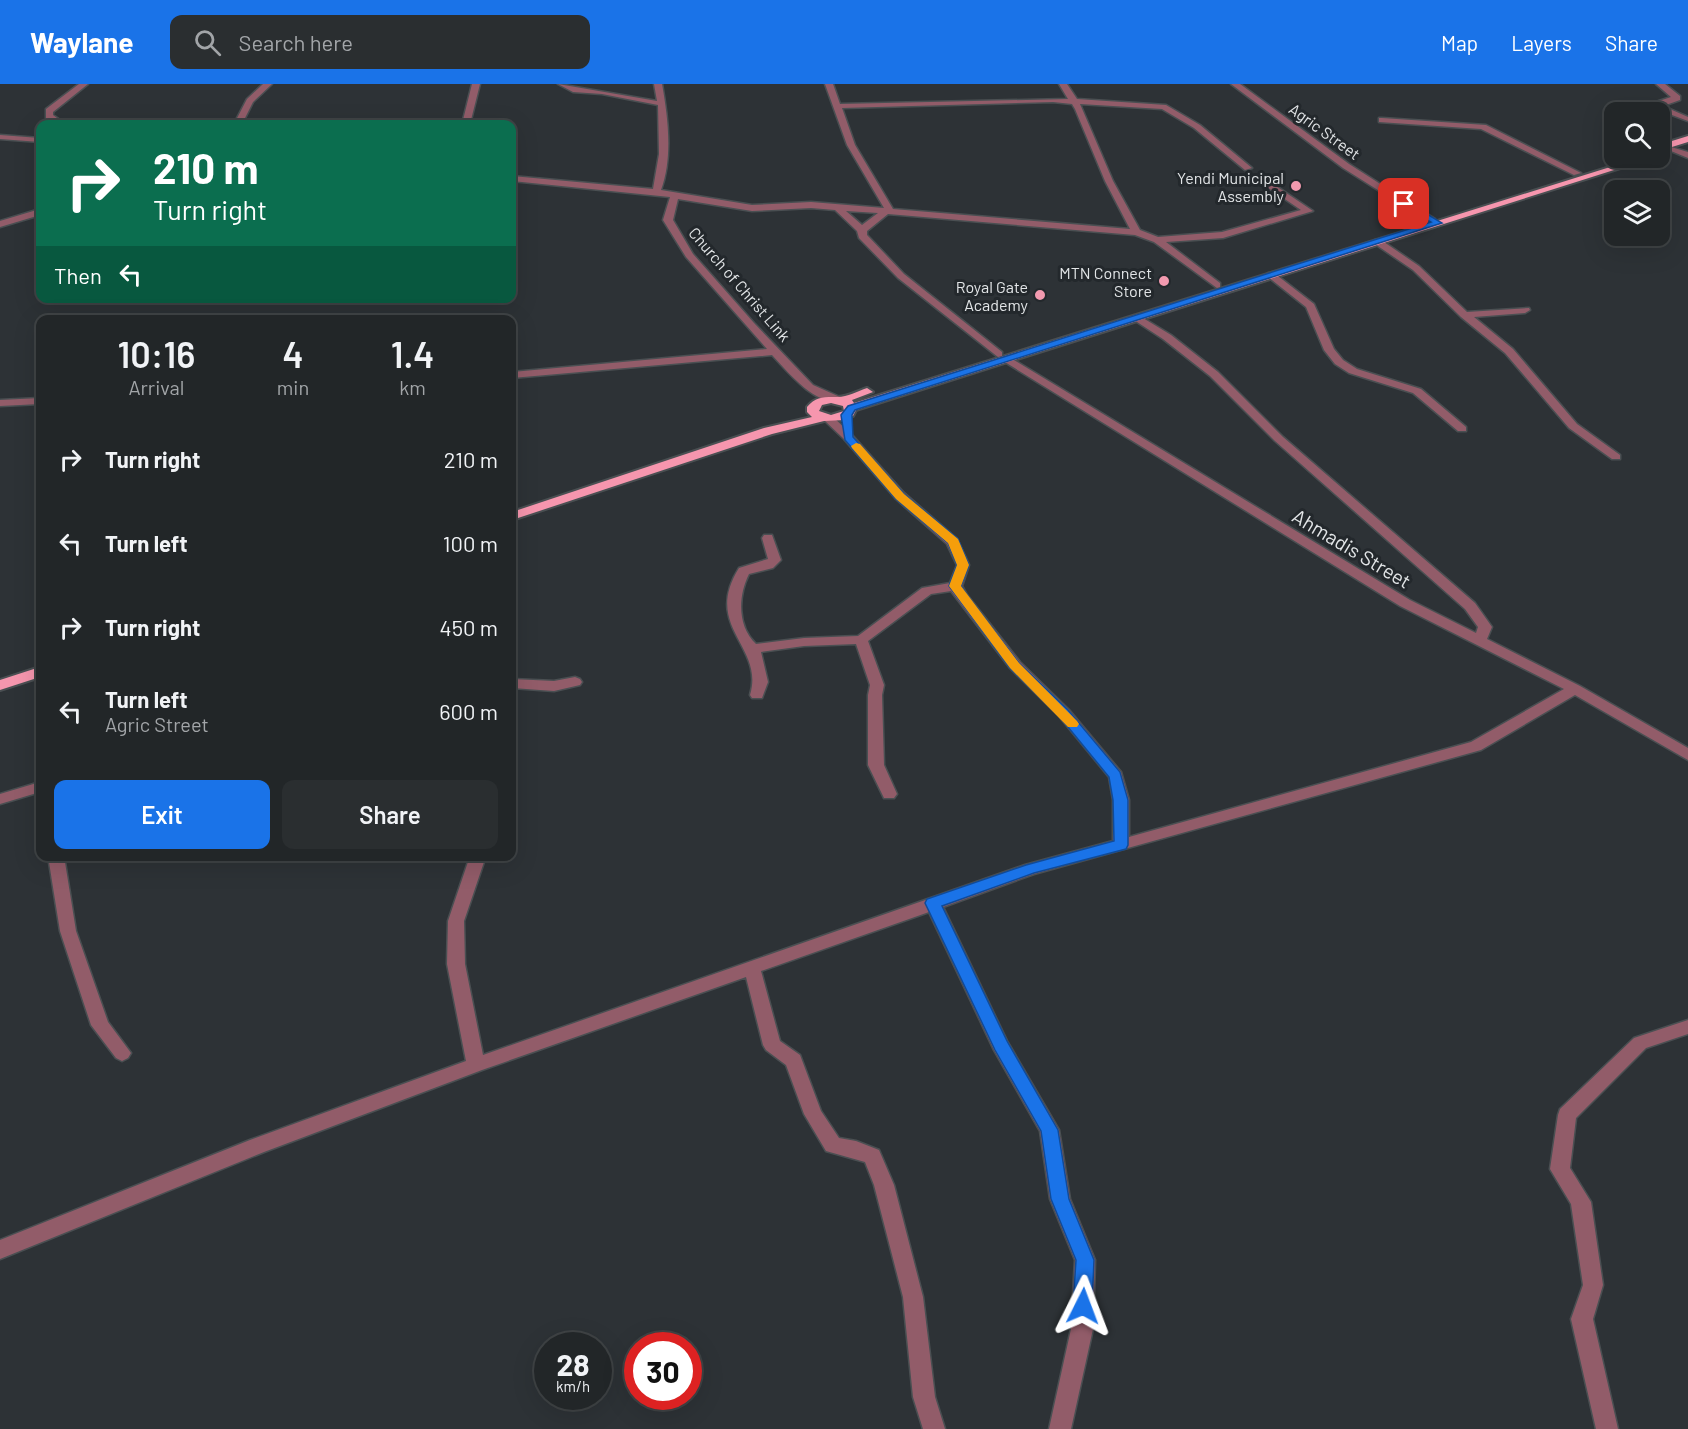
<!DOCTYPE html>
<style>
:root{--surface:#222628;--page:#2a2e30;--text:#f1f3f6;--muted:#a2a5a8;--line:#3f4345;--accent:#1a73e8}
body{margin:0;font-family:Barlow,sans-serif;background:var(--page);color:var(--text);height:100vh;display:flex;flex-direction:column;font-size:22px;white-space:nowrap}
*{box-sizing:border-box;margin:0}
p{font-size:20px;color:var(--muted)}
.icon{flex:none;width:33px;height:33px;fill:none;stroke:currentColor;stroke-width:2;stroke-linecap:round;stroke-linejoin:round}
.map{position:relative;flex:1;overflow:hidden}
.side{position:absolute;left:36px;top:231px;width:480px;height:546px;display:flex;flex-direction:column;background:var(--surface);border-radius:12px;box-shadow:0 6px 24px #0002,0 0 0 2px var(--line)}
.side>*{flex:none}
.hud{position:absolute;left:36px;top:36px;width:480px;height:183px;border-radius:12px;box-shadow:0 6px 24px #0002,0 0 0 2px var(--line);background:#0b6e4f;color:#fff;overflow:hidden}
.fabs{position:absolute;left:1604px;top:18px;display:grid;gap:12px}
.fabs a{display:grid;place-items:center;width:66px;height:66px;border-radius:12px;background:var(--surface);box-shadow:0 6px 24px #0002,0 0 0 2px var(--line);font-size:30px}
.speed{position:absolute;left:534px;top:1248px;display:flex;gap:12px;font-size:30px;font-weight:700;text-align:center}
.speed>*{display:grid;place-content:center;width:78px;height:78px;border-radius:50%;background:var(--surface);box-shadow:0 6px 24px #0002,0 0 0 2px var(--line);line-height:1}
.speed small{font-size:15px;font-weight:400}
.speed .limit{border:9px solid #d22;background:#fff;color:#111}
.pin{position:absolute;display:grid;place-items:center;width:51px;height:51px;color:#fff;margin:-26px;border-radius:12px;box-shadow:0 3px 9px #0006}
.me{position:absolute;width:66px;margin:-33px;rotate:3deg;stroke-linejoin:round;filter:drop-shadow(0 0 4px #0008)}
.turn{display:flex;align-items:center;gap:21px;height:126px;padding:0 18px;font-size:27px}
.turn .icon{width:78px;height:78px;stroke-width:2.5}
.turn b{display:block;font-size:42px;line-height:51px}
.then{display:flex;align-items:center;height:57px;padding:0 18px;background:#0003;gap:12px;font-size:22px}
.eta{display:flex;justify-content:space-evenly;align-items:center;height:102px;text-align:center}
.eta b{font-size:36px;font-weight:600;line-height:42px}
.button{display:flex;gap:12px;margin-top:auto;padding:12px 18px}
.button a{flex:1;height:69px;border-radius:12px;background:var(--accent);color:#fff;font-size:24px;font-weight:600;line-height:69px;text-align:center}
.button a+a{background:var(--page);color:var(--text)}
ul{padding:0;list-style:none}
li{display:flex;align-items:center;gap:18px;height:84px;padding:0 18px}
li div{flex:1}
li b{display:block;font-size:22px}
li em{font-style:normal}
header{display:flex;align-items:center;gap:36px;box-sizing:border-box;height:84px;padding:0 30px;background:var(--accent);color:#fff}
header strong{font-size:28px}
nav{display:flex;gap:33px;margin-inline-start:auto;font-size:21px}
.search{width:420px;height:54px;background:var(--page);display:flex;align-items:center;gap:15px;box-sizing:border-box;padding:0 21px;border-radius:12px;color:var(--muted);font-size:22px}
.map>svg:first-child{display:block}
</style>
<header>
<strong>Waylane</strong>
<div class="search"><svg class="icon" aria-label="search" viewBox="0 0 24 24"><circle cx="10" cy="10" r="6"/><path d="M15 15l6 6"/></svg>Search here</div>
<nav><a>Map</a><a>Layers</a><a>Share</a></nav>
</header>
<div class="map">
<svg width="1688" height="1345" viewBox="0 0 1688 1345">
<rect width="100%" height="100%" fill="#2d3236"/>
<g fill="none" stroke-linecap="round" stroke-linejoin="round">
<defs>
<path id="minor" d="M79,0H88L53,28V31L65,40H56L46,34V25Z
M263,0H272L253,18L243,38L246,40H234L247,15Z
M472,0H480L470,40H462Z
M558,0L657,17L654,0H662C668,34 673,73 661,106L752,121L811,118L884,124L847,61L825,0H833L840,20L1068,15L1059,0H1067L1077,15L1166,21L1200,41L1252,84L1245,86L1194,44L1162,25L1080,20L1113,97L1140,146L1158,153L1222,148L1301,126L1267,103L1266,101L1270,98L1313,127L1223,154L1166,158L1220,199V203L1217,204L1154,158L1135,151L888,130L867,147V151L904,190L1002,268V272L998,273L898,194L859,154L857,147L835,126L811,124L752,127L678,115L673,136L693,170L754,239L813,301L840,313V317C815,322 787,287 772,271L512,294V288L767,265L686,173L663,136L670,113L512,97V92L653,105L659,70L658,21L602,10L573,8ZM1053,18L1072,20L1075,25L1105,97L1130,145L893,125L855,61L842,24ZM846,127L878,129L862,141Z
M1231,0H1240L1349,80L1435,135L1427,137L1343,84Z
M1656,0H1665L1680,12V16L1663,22L1688,33V37L1656,25V18L1671,13Z
M1382,34L1486,41L1581,89L1574,91L1481,45L1379,38V34Z
M0,51L40,54V58L0,55Z
M1671,63L1688,68V74L1671,67Z
M40,125V131L0,143V137Z
M1375,156H1381L1419,182L1467,228L1529,224L1530,226L1525,229L1474,233L1513,265L1577,340L1620,371V375H1612L1569,344L1505,269L1461,233L1413,186L1375,160Z
M1268,189H1274L1314,220L1334,265L1343,276L1357,285L1421,305L1466,343V347H1458L1413,309L1349,289L1335,280L1324,266L1306,223L1268,193Z
M1138,231L1171,251L1218,288L1283,353L1475,519L1492,543L1487,555L1580,602L1688,664V676L1575,611L1481,666L1034,790L943,823L1007,957L1059,1046L1070,1115L1095,1176L1093,1245L1071,1345H1049L1071,1245L1075,1176L1050,1115L1040,1047L994,966L929,828L761,887L780,957L800,971L821,1027L839,1054L856,1057L879,1066L894,1101L923,1213L935,1313L945,1345H923L913,1313L903,1213L874,1101L865,1078L826,1067L804,1030L786,981L766,966L763,961L746,893L482,986L264,1068L0,1175V1156L250,1056L466,977L447,880L448,837L470,772H486L464,837L465,880L483,971L1025,781L1113,757V716L1109,693L1059,632L1010,584L951,507L931,510L868,557L884,601L882,611L884,681L897,710L894,714H884L868,681V611L870,601L856,560L804,562L761,568L768,598L762,614H752L750,611C765,562 702,543 739,484L768,475L762,454L764,451H772L781,476L773,484L749,490C738,512 737,542 756,560L804,554L858,552L922,504L950,499L957,481L947,460L896,415L844,355L824,336V332H832L852,351L904,409L957,455L969,481L962,502L967,511L1020,578L1069,626L1121,688L1129,716V753L1471,658L1564,605L1400,522L1000,275L1005,272L1009,273L1410,516L1476,549L1478,543L1465,525L1275,357L1210,292L1163,255L1134,236L1133,234Z
M40,314V320L0,322V316Z
M575,593L580,595L582,598L580,601L554,607L512,604V595L554,597Z
M40,698V708L0,720V710Z
M48,772H64L76,847L108,938L131,969L128,974L122,977L116,974L91,941L60,847Z
M1688,936V950L1646,964L1576,1034L1570,1084L1591,1118L1603,1201L1593,1235L1618,1345H1596L1571,1235L1583,1201L1571,1120L1550,1085L1558,1031L1560,1025L1634,954Z"/>
<path id="trunk" d="M1688,52V58L1659,67V61Z
M1639,74H1652L856,326L853,332L845,336L824,337L772,350L512,436V428L764,344L812,333L807,328V323C816,312 825,313 838,313C847,313 858,307 867,304L873,308L852,316L854,319ZM831,319L843,322L844,327L831,331L819,327L822,321Z
M40,583V593L0,606V596Z"/>
</defs>
<use href="#minor" stroke="#4a4f52" stroke-width="3"/>
<use href="#trunk" stroke="#4a4f52" stroke-width="4"/>
<use href="#minor" fill="#925c69" fill-rule="evenodd"/>
<use href="#trunk" fill="#f696ae" fill-rule="evenodd"/>
</g>
<path fill="#1a73e8" stroke="#114b97" stroke-width="1.5" d="M1401,118H1407L1442,139L855,326L852,331L853,353L904,410L958,455L969,481L961,502L967,511L1019,579L1068,626L1120,688L1128,716V761L1126,765L1034,789L942,822L1007,957L1058,1046L1069,1115L1094,1176L1092,1222L1090,1229L1083,1231L1076,1229L1073,1222L1076,1176L1051,1115L1041,1047L995,966L925,819L927,815L1026,781L1114,757L1113,716L1109,693L1059,632L1010,584L949,502L957,481L948,459L896,415L845,356L841,331L848,322L1431,138L1401,122Z"/>
<path fill="#f59e0b" d="M856,359L860,360L904,410L958,455L969,481L961,502L1019,579L1077,637L1079,640L1077,643H1068L1010,584L949,502L957,481L948,459L896,415L852,364L851,362Z"/>
<g fill="#f29aaf" stroke="#23282c" stroke-width="2">
<circle cx="1296" cy="102" r="6"/>
<circle cx="1164" cy="197" r="6"/>
<circle cx="1040" cy="211" r="6"/>
</g>
<g text-anchor="middle" dominant-baseline="central" stroke-width="6" stroke-linejoin="round" paint-order="stroke">
<g font-size="16" fill="#e2e5e7" stroke="#23282c">
<text transform="translate(1325 47) rotate(36)">Agric Street</text>
<text transform="translate(740 200) rotate(49)">Church of Christ Link</text>
</g>
<g font-size="16" fill="#e2e5e7" stroke="#23282c" text-anchor="end">
<text x="1284" y="93">Yendi Municipal<tspan x="1284" dy="18">Assembly</tspan></text>
<text x="1152" y="188">MTN Connect<tspan x="1152" dy="18">Store</tspan></text>
<text x="1028" y="202">Royal Gate<tspan x="1028" dy="18">Academy</tspan></text>
</g>
<g font-size="20" fill="#e2e5e7" stroke="#23282c">
<text transform="translate(1352 464) rotate(31)">Ahmadis Street</text>
</g>
</g>
</svg>
<div class="fabs">
<a><svg class="icon" aria-label="search" viewBox="0 0 24 24"><circle cx="10" cy="10" r="6"/><path d="M15 15l6 6"/></svg></a>
<a><svg class="icon" aria-label="layers" viewBox="0 0 24 24"><path d="M12 4l9 5-9 5-9-5zM3 14l9 5 9-5"/></svg></a>
</div>
<div class="speed"><div>28<small>km/h</small></div><div class="limit">30</div></div>
<div class="pin" style="left:1404px;top:120px;background:#d93025"><svg class="icon" aria-label="arrive" viewBox="0 0 24 24"><path d="M6 21V4h12l-3 4 3 4H6"/></svg></div>
<svg class="me" style="left:1083px;top:1222px" viewBox="-20 -20 40 40"><path d="M0-17L14 15 0 8-14 15z" fill="#1a73e8" stroke="#fff" stroke-width="4"/></svg>
<div class="hud">
<div class="turn"><svg class="icon" aria-label="right" viewBox="0 0 24 24"><path d="M7 20v-9h11M14 6l5 5-5 5"/></svg><div><b>210 m</b>Turn right</div></div>
<div class="then">Then<svg class="icon" aria-label="left" viewBox="0 0 24 24"><path d="M17 20v-9H6M10 6l-5 5 5 5"/></svg></div>
</div>
<section class="side">
<div class="eta">
<div><b>10:16</b><p>Arrival</p></div>
<div><b>4</b><p>min</p></div>
<div><b>1.4</b><p>km</p></div>
</div>
<ul>
<li><svg class="icon" aria-label="right" viewBox="0 0 24 24"><path d="M7 20v-9h11M14 6l5 5-5 5"/></svg><div><b>Turn right</b></div><em>210 m</em></li>
<li><svg class="icon" aria-label="left" viewBox="0 0 24 24"><path d="M17 20v-9H6M10 6l-5 5 5 5"/></svg><div><b>Turn left</b></div><em>100 m</em></li>
<li><svg class="icon" aria-label="right" viewBox="0 0 24 24"><path d="M7 20v-9h11M14 6l5 5-5 5"/></svg><div><b>Turn right</b></div><em>450 m</em></li>
<li><svg class="icon" aria-label="left" viewBox="0 0 24 24"><path d="M17 20v-9H6M10 6l-5 5 5 5"/></svg><div><b>Turn left</b><p>Agric Street</p></div><em>600 m</em></li>
</ul>
<div class="button"><a>Exit</a><a>Share</a></div>
</section>
</div>
